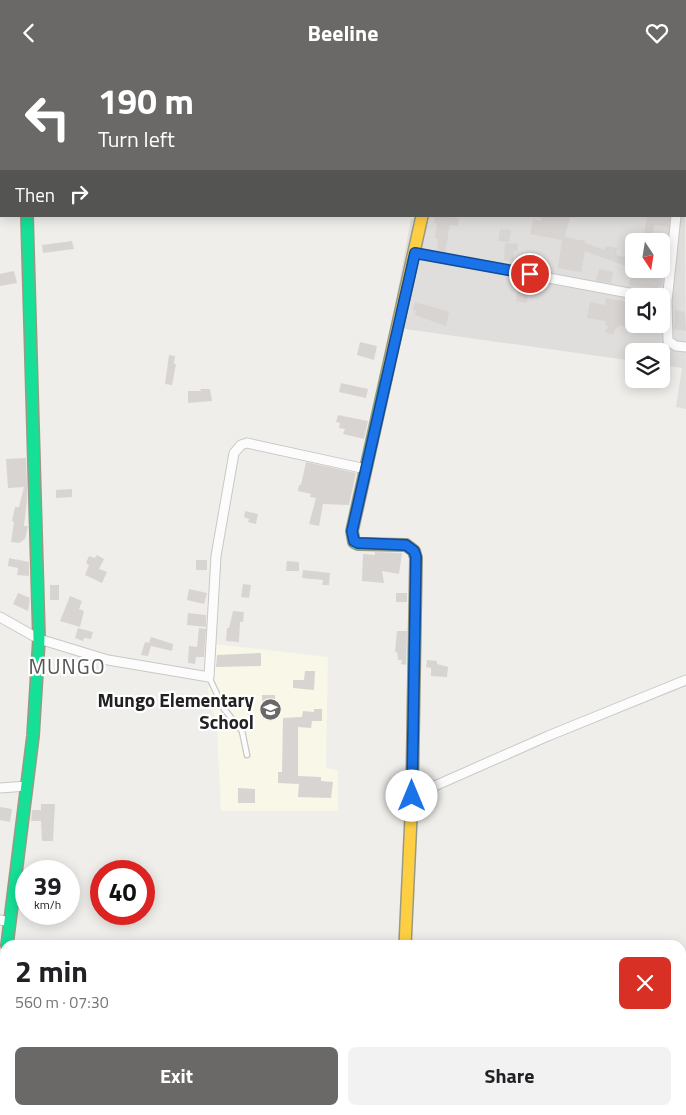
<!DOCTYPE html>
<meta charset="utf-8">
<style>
:root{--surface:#fff;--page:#f2f2f2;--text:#202124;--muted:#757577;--accent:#6a6968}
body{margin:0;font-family:"Titillium Web",sans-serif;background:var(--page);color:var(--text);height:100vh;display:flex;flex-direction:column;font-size:19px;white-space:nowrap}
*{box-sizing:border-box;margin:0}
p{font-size:16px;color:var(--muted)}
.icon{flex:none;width:28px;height:28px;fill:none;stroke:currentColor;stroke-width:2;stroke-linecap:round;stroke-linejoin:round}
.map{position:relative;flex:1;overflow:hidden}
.sheet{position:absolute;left:0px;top:875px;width:686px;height:175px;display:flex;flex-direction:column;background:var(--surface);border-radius:15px 15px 0 0;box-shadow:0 2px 12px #0003}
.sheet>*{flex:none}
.guide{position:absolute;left:0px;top:0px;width:686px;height:152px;box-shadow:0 2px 12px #0003;background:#6a6968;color:#fff;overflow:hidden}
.needle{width:32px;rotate:168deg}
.fabs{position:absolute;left:625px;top:168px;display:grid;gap:10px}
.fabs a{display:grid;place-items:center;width:45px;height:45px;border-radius:8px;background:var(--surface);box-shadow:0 2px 12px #0003;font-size:25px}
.speed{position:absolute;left:15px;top:795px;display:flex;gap:10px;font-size:25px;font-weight:700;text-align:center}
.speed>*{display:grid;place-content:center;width:65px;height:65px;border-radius:50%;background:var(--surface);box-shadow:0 2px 12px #0003;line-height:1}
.speed small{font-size:12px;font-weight:400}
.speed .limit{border:8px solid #d22;background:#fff;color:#111}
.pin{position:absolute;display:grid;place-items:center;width:42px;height:42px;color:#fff;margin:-21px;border:2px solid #fff;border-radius:50%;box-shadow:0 1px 5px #0007}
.me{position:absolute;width:55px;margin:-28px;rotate:0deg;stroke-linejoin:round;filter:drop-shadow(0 0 4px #0008)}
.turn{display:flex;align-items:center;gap:18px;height:105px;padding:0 15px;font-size:22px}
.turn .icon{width:65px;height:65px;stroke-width:2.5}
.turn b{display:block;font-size:35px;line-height:42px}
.then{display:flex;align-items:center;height:48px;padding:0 15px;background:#0003;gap:10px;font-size:19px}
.round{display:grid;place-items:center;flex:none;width:52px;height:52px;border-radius:8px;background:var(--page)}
.headline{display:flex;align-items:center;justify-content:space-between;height:85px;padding:0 15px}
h1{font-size:30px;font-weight:700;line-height:38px}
.primary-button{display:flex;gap:10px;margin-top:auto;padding:10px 15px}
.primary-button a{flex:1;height:58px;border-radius:8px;background:var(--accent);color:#fff;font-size:20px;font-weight:700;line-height:58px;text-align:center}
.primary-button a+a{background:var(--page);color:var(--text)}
header{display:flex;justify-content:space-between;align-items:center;height:65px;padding:0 15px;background:var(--accent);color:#fff;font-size:22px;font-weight:700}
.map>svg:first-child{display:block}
</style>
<header><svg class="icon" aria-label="back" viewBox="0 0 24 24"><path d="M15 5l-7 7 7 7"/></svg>Beeline<svg class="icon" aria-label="heart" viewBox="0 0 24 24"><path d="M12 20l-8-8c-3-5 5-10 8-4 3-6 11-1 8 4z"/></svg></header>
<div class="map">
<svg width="686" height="1050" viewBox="0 0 686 1050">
<rect width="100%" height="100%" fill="#f0eeeb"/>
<path fill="#dfdedc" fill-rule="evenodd" d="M0,0L86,1H1L0,127Z
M685,95L686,344L676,342L682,303L661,300V286H634V296L391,262L411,154L424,151H685ZM634,176H661V204H634ZM634,231H661V259H634Z"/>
<path fill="#f8f7e8" d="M215,579L328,592L326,703L338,705V746H221L217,665L208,625Z"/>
<path fill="#d7d4d2" d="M435,151L459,153L458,161L450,160L445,187L437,186L438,174L435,173L437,159L434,158Z
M541,151H570L565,172L585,176V178L605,185V181L617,183L616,190L634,194V204L585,186L581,207L558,203L562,175L530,169L533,154L541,156Z
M647,151H670L669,162L654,160L652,176H643Z
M500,164L511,165L509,177L498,176Z
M72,176L74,184L43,188L42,180Z
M505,178L518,179L517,187L514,186L513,196L504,195Z
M661,191L665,192L662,221H658L657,223L629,220L630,210L638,211L639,205L649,206V204H661Z
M599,204L613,207L611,218L596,216Z
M14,206L17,218L0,221V209Z
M518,224L528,225L527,238L516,236Z
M606,233L627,237L625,247L634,249V259H656L653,268L619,260V263L616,262L613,270L605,267L608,261L605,260L606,256L587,253L590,237L605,240Z
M415,237L449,247L446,261L415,250L416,246L413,245Z
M675,245L685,247L686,266L674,264Z
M360,277L377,281L374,295L357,290Z
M169,290L175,291L174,299H176L172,320L165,319Z
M341,318L368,324L366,333L339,327Z
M200,324H210L212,336L188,338V326H201Z
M338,350L368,356L364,374L343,369L345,364L339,363L340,358L336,357Z
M26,393L27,422H25H27V435L24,461H28L25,474L19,478L11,477L14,457L12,456L15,442H19L24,422L8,423L6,394Z
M306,397L356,408L349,440L323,439L319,461L309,459L316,433L310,432L311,429L298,426L299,420H301Z
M72,424V432L56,433V425Z
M245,446L258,449L256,459L248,457L249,454L244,452Z
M375,487L402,488L399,509L382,506L384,518L362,516L363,489L375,490Z
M97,490L104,494L99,504L107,507L102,518L85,510L89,500L86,498L89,491L95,493Z
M9,493L29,497V511L17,510L18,503L8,501Z
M196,495H207V505H196Z
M287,496L299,497V506H286Z
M303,505L330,508L329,520H322L323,515L302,513Z
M243,519L251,520L249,533L241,532Z
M50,520H59V535H50Z
M189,524L207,528L204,539L187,535Z
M18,528L30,533L28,546L13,539Z
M396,528H407V537H396Z
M70,531L82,536L79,544L84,546L80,562L60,556Z
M233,546L244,547L243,557H240L239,577L226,576L227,563H229Z
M188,548L206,550V562L187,560Z
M78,563L93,567L91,574L84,573L83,576L75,573Z
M199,563L206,564L204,592H196L195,599L188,598L189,581L197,582Z
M397,566H407L406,600L401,599L402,595H398L397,587H395Z
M151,572L173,579L172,586L151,581L148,591L141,590L145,577L149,578Z
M261,588V601L216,602L217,590Z
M427,595L437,596V599L448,602L447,612L431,611V603L426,602Z
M305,606H315L314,625L293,623V615H304Z
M262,630H275L276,653L263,654Z
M314,644H322V656H312L311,663L298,662V711L321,712V716L333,717L331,733L298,732L299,719L278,718V707H282L283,653L302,652L303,646L314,647Z
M238,723L255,724V738H238Z
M41,739H55L53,776H42L41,756H31L32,745H41Z
M0,742L12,744L10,757L0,755Z"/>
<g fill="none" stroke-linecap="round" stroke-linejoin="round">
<defs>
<path id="lane" d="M209,612L224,644L242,666L247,690"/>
<path id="street" d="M31,1V0
M487,1V0
M685,22L686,18
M685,100H686
M415,188L645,231
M661,234L667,236L676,151
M667,236L668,276L676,281L686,282
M0,552L39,574L108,595L209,612L216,491L234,388L241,380L247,378L366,404
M0,723L27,721
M412,731L548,671L686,615
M0,855L10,857
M0,922L5,891
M0,944C3,972 7,998 0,1025
M376,1050L377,1045"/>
<path id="fast" d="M386,313L352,466L354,477L358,479L406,480L414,486L416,493L414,610
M7,880L33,671L39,574L27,151"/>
<path id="slow" d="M386,313L422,151
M405,880L412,731L414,610"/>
</defs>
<use href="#lane" stroke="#c9c8c7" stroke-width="7"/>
<use href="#street" stroke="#c9c8c7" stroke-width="11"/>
<use href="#fast" stroke="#999a82" stroke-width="14"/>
<use href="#slow" stroke="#999a82" stroke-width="14"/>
<use href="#lane" stroke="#fdfcfc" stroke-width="4.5"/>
<use href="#street" stroke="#fdfcfc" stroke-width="9"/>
<use href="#fast" stroke="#16e098" stroke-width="11"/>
<use href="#slow" stroke="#ffcf43" stroke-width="11"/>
</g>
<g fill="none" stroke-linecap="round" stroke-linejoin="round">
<defs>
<path id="route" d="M412,731L416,492L414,486L406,480L358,478L354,476L352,466L415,188L530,209"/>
</defs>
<use href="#route" stroke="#114b97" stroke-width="12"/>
<use href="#route" stroke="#1a73e8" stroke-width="9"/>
</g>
<defs>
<symbol id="school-disc" viewBox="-11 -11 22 22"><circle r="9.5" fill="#6a6968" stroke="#fff"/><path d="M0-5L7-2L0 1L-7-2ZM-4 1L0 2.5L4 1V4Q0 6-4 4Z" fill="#fff"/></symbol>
</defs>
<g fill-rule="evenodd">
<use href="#school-disc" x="258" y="632" width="25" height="25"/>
</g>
<g text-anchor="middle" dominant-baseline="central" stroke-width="4.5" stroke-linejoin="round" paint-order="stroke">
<g font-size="19" font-weight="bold" fill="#222" stroke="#fff" text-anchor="end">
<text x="254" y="634">Mungo Elementary<tspan x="254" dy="22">School</tspan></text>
</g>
<g font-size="21" letter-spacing="1" fill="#555" stroke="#fff">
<text x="67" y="601">MUNGO</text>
</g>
</g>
</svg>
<div class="fabs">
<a><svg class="needle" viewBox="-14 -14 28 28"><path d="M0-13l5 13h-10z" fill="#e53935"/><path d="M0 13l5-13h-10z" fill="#757577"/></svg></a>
<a><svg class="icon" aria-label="sound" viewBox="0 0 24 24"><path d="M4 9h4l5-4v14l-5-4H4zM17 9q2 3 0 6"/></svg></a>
<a><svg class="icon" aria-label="layers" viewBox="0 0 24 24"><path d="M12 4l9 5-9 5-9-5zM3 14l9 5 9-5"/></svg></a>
</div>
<div class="speed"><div>39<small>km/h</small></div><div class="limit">40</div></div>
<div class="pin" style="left:530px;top:209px;background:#d93025"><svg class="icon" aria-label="arrive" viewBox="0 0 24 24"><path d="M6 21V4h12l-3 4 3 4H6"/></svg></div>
<svg class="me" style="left:412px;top:731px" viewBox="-20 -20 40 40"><circle r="19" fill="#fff"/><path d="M0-13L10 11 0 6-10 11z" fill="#1a73e8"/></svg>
<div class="guide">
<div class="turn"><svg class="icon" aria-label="left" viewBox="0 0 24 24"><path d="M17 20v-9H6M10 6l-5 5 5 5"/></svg><div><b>190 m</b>Turn left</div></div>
<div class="then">Then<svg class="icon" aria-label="right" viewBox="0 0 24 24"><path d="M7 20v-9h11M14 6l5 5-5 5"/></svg></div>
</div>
<section class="sheet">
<div class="headline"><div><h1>2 min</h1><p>560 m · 07:30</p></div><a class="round" style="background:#d93025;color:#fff"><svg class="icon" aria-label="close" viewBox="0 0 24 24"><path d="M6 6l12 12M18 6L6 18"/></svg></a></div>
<div class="primary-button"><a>Exit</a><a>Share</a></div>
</section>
</div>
